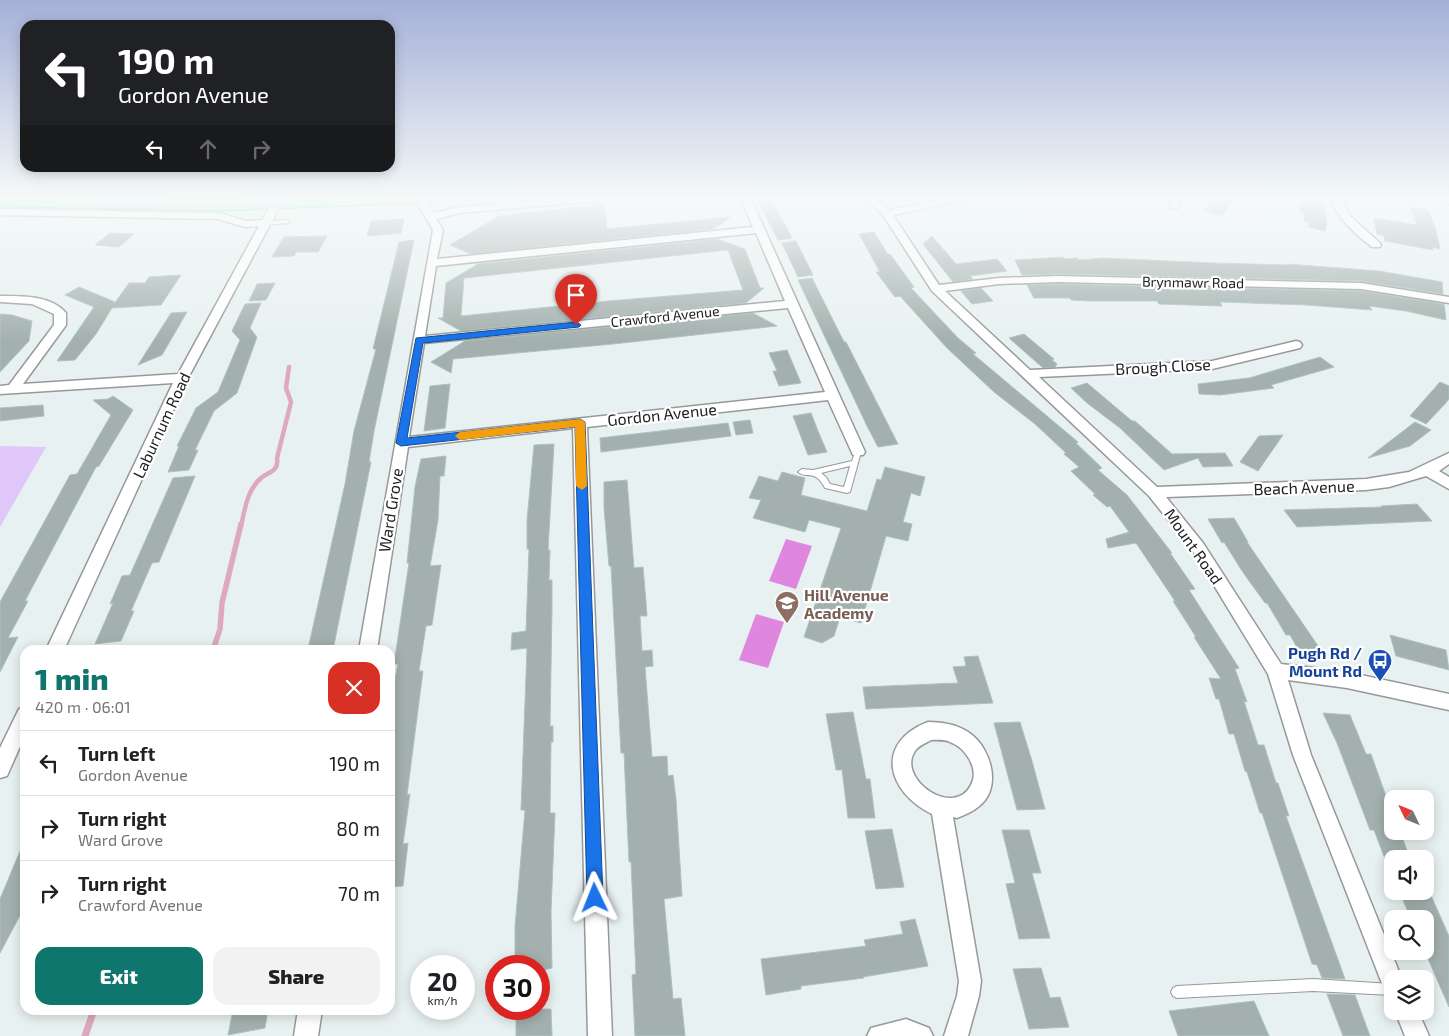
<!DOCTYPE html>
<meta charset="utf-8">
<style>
:root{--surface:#fff;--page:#f2f2f2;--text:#202124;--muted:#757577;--line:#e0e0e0;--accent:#0f766e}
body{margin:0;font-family:"Exo 2",sans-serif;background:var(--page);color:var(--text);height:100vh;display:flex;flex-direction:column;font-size:19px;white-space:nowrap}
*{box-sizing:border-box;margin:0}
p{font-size:16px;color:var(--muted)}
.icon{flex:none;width:28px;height:28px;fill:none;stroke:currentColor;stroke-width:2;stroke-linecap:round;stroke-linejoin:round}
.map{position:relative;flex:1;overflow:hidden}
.sheet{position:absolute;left:20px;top:645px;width:375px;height:370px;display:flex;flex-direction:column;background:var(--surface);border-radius:15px;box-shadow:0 2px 12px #0003}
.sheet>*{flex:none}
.hud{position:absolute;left:20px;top:20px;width:375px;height:152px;border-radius:15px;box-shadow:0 2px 12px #0003;background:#202124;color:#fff;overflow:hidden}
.needle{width:32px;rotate:313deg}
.fabs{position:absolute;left:1384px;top:790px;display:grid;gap:10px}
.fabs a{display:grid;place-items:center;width:50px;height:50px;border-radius:10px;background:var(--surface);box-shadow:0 2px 12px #0003;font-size:25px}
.speed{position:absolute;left:410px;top:955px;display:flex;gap:10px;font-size:25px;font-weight:700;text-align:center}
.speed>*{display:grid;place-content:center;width:65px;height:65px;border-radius:50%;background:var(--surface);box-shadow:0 2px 12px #0003;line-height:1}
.speed small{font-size:12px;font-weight:400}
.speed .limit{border:8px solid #d22;background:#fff;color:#111}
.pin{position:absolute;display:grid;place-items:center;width:42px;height:42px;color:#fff;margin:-51px -21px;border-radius:50% 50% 50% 0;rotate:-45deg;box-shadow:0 0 5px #0007}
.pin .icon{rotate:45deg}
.me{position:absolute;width:55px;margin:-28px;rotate:358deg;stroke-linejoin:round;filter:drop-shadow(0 0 4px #0008)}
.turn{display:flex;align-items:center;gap:18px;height:105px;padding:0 15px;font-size:22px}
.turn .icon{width:65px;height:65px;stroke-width:2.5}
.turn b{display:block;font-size:35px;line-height:42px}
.lanes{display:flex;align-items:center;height:48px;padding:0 15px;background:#0003;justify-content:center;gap:25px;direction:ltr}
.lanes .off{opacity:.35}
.round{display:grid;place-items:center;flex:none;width:52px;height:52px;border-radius:15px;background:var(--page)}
.overview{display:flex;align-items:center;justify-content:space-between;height:85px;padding:0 15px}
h1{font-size:30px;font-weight:800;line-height:38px;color:var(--accent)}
.button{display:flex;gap:10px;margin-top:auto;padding:10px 15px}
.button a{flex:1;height:58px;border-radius:15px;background:var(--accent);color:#fff;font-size:20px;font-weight:800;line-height:58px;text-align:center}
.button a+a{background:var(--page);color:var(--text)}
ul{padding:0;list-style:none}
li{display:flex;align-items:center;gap:15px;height:65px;padding:0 15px;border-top:1px solid var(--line)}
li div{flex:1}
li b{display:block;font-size:19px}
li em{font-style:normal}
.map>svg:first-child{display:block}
</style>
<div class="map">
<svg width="1449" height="1036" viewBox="0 0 1449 1036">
<rect width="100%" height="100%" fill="#e8f1f1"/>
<path fill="#dfc7fa" d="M0,446L46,447L0,527Z"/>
<path fill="#df87df" d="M786,539L812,546L796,589L769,581Z
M756,614L784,622L768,668L739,660Z"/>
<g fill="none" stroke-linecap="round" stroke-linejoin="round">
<path stroke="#dea9bd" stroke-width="4.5" d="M241,526C245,509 247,490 261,478C270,471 279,471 277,458L291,402L286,388L289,367"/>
<path stroke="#dea9bd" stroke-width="5.5" d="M213,650L220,629L222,603L241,524"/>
<path stroke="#dea9bd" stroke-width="7" d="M85,1036L94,1010"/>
</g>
<path fill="#a3b0ad" stroke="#aac3bf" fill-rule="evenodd" d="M767,197H770L792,238L778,240L758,201Z
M1215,197H1236L1222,216L1204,211Z
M1299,197H1321L1327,220L1325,231L1309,227V222L1304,221V213L1300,212Z
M604,204L607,229L731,217L713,229L471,254L450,245L499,216Z
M1410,207L1428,210L1436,230L1440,249L1432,247L1433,250L1385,241L1384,236L1377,234L1374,218L1417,225Z
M404,219L401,233L367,236L371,221Z
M874,232L888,255L890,254L914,287L911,288L958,338L976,353L973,354L1078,442L1076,443L1102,468L1098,470L1127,495L1172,553H1170L1195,589L1189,590L1239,668L1235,669L1247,702L1244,701L1258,745H1264L1276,783H1278L1289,816H1286L1345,979L1322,978L1317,965L1312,964L1262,813H1260L1247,772L1245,771L1234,734H1229L1219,699H1216L1209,678L1221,679L1194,637H1196L1173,601H1175L1136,543L1108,548L1106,539L1129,532L1110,506L1107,507L1093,495L1095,494L1071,471L1079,467L1064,454L1066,453L1035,424L994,392L947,348L900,296L895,297L876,272H880L859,234Z
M110,233L134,234L119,247L95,245Z
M327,236L318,252H296L294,256L272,257L284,237Z
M932,236L956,264L997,259L1007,271L970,276L973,279L953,282L923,244Z
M717,239L745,249L760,288H764L746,303L461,331L438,318H443L446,283L478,264ZM728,250L743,290L608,301L461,316L464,278Z
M414,240L374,431L369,462H371L334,645L308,649L345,484L354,431L376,349H373L399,242Z
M796,241L813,275L798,277L782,243Z
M1063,257L1064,259L1077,258L1079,260L1103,258L1214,263L1287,265V264L1379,271L1442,282L1443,294L1361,281L1058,274L1022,275L1015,260Z
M181,275L161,305L112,308L96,334L75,360L57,361L94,307L65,295L79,287L115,302L114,304L129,283H145L149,277Z
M812,278L844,342H846L898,444L878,447L867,426L798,280Z
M275,283L266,300L249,301L257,284Z
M1058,284L1361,291L1444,304L1446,320L1406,311L1369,306L1372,310L1307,305L1220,302L1222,306L1159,304L1157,301H1089L1071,300L1070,298H1034L1027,285Z
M981,288L993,301L972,304L961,291Z
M261,303L250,328L257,337L237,393L214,411L195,450H198L189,470L168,472L179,446H177L196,408L218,392L240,340L232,331L245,304Z
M187,312L162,355L138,365L171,313Z
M753,313L777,326L613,344L453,359L451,373L431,362L465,341Z
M0,314L12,315L32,321L29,341L0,372Z
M1024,334L1054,359L1052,360L1057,364L1055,367L1043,368L1009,338Z
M787,350L801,383L779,386L773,371H777L769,353Z
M1320,357L1334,367L1271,385L1274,388L1220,395L1199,394L1198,384L1249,378Z
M1440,382L1449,386V399L1444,405L1426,424L1410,416Z
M1087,383L1132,421H1135L1172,454L1225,453L1233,466L1203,467L1198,458L1164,470L1120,428L1087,403L1071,388Z
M450,384L445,428L424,431L430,386Z
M113,396L133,410L99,466L96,467L25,601H28L8,638L18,637L0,672V602L70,475L77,474L111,415L93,400L108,399Z
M43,405L44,416L0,421V408Z
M811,413L818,431L827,452L808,455L793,416Z
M750,420L753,433L736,435L733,422Z
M1415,422L1431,430L1410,446L1368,458Z
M728,423L731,436L601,452L600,438Z
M1283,435L1258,471L1240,462L1259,436Z
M554,444L548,550H550L549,580H552V609L550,726H553V742H551L550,813H555L551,912L552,968L539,971V966H515V927L525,810H521L527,648L511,650L512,633L526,631L529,549H527V520L534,445Z
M446,456L444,476H440L438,520L430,566L441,565L432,625L426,626L419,671H423L407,795L410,794L403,844L408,843L403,886L390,887V706L398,664H394L409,563H407L415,487L421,459Z
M885,467L925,477L920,496L911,493L903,522L912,524L908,541L886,536L861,623L840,617L834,636L822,643L804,637L841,528L809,520L805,532L753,518L761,500L749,498L759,476L778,481L782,472L805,478L801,495L867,511L877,479L881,480Z
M195,476L159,562L152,563L131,611H134L121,641L95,644L113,603L110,604L122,576L130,575L173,478Z
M627,480L634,568L643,567L646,602L647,616H640L642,651L652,650L653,666L645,667L652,757L667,756L668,776L673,775L676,799L682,896L664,899L673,999L681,998L685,1036H635L632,975L636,974L631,862H629L624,753H621L611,566H609L604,508V482Z
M1417,504L1432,521L1297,527L1284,510L1382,507L1381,506Z
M1234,518L1248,542H1247L1327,659L1304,660L1290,635H1286L1267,603H1265L1242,571L1224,542L1222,543L1208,519Z
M1390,635L1446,650L1449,670L1396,656Z
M978,656L993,703L866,709L863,687L958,683L953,667L966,666L964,657Z
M853,712L866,779H870L875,818H848L842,770H836L826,714Z
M1323,713L1350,715L1366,754H1371L1392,813V831H1400L1410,859H1385L1374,830H1370L1337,743Z
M1020,722L1032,761L1045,809L1017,810L994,723Z
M892,829L904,887L876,889L865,831Z
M1002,830H1029L1041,873H1032L1050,938L1019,939L1006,884L1015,883Z
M25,839V906L0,953V899Z
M1425,882L1449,936V1007L1425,952V914L1408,912L1399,891H1422L1425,898Z
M915,919L928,966L863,977L864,978L801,986V989L766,995L761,959L866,946L864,940L903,934L900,922Z
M1041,968L1050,998L1060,997L1069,1027L1029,1029L1013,969Z
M1327,994L1355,995L1370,1036H1343Z
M1254,1001L1269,1036H1178L1169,1011Z
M516,1009H551L552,1036H516Z
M233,1010H268L265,1028L228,1035Z"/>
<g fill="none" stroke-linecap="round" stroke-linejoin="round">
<defs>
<path id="service" d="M287,220L290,222L289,223L266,225L263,223L266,221Z
M856,450H860L861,452L850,492L847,493L825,488C814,468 809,480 798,472L802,469L813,470L852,461ZM850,466L844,487L830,484L826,477L821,473Z
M1313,979L1392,984V995L1313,991L1177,998L1173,996L1171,992L1173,988L1177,986Z"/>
<path id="minor" d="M417,197H425L433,213L460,207L577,197H613L608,200L460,213L436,219L443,230L437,259L753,227L740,197H750L865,452L863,455H853L828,400L587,427L612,1036H588L573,428L408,447L377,650H359L433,230L418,205ZM756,233L785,301L425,336L436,266ZM788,308L825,392L409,437L424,343Z
M864,197H875L889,210L953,197H972L967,200L893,215L939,285L999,278L1058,276L1361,283L1449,297V303L1361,289L1058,282L999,284L945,291L1030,370L1212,361L1296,341L1300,342L1302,345L1300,348L1212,369L1039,377L1157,487L1366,479L1409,472L1449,453V464L1439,471L1449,477V489L1426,476L1389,487L1366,490L1166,497L1203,543L1281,664L1347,672L1449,694V710L1347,688L1288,680L1311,755L1402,979H1392V992L1384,989L1381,981L1293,755L1268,674L1193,551L1149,496L932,291L883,215Z
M1175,197H1185L1177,208H1171L1169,206Z
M1330,197H1340L1350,216L1380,243L1381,245L1380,247H1372C1354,233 1338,219 1330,197Z
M1442,197H1449V204L1446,203Z
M276,201L281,204L188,378L64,650H46L173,383L0,394V386L9,385L54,325V314L32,304L0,302V296C21,296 51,295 66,313V325L23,384L178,374L259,226L245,227L218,219L0,215V209L219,213L246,221L262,220L273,202Z
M25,707V735L7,776L0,778V748L19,709Z
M928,722C944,722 960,725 972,735C992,751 1002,790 978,807C972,812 964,815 957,818L953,817L981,981L979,996L968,1036H944L957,996L959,981L932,814C887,792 874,743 928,722ZM931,740C937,740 944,739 950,742C965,747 980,769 971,785C954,819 896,779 915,751C918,746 926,743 931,740Z
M298,1010H322L318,1036H294Z
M1395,1011H1418L1429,1036H1405Z
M906,1019L929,1028L933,1036H867L871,1028Z"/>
<path id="trunk" d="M0,197L224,200L309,197H441L439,200L433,202L224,210L0,206Z"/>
</defs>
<use href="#service" stroke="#989898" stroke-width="2"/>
<use href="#minor" stroke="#989898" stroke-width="3"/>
<use href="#trunk" stroke="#29db32" stroke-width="3"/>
<use href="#service" fill="#fff" fill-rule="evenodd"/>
<use href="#minor" fill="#fff" fill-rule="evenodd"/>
<use href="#trunk" fill="#9af1cd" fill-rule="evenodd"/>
</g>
<linearGradient id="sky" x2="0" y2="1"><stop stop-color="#a4b0d7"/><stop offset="0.58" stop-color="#f5f9f9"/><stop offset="1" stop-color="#f5f9f9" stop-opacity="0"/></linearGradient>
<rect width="1449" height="342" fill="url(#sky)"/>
<path fill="#1a73e8" stroke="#114b97" d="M576,322L581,325L579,327L423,343L407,438L580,419L585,422L603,898L601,903L595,906L590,903L587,898L575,427L401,446L396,443L416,338Z"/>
<path fill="#f59e0b" d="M580,419L585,422L587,486L582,490L576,486L575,427L460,440L455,436L460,432Z"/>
<defs>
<symbol id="school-pin" viewBox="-11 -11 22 30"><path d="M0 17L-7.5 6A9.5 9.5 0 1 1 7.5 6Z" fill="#8d6e63" stroke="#fff"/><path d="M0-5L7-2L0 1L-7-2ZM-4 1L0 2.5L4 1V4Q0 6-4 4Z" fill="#fff"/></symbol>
<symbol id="bus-pin" viewBox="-11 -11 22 30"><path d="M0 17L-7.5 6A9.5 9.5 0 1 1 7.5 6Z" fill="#1a4fb4" stroke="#fff"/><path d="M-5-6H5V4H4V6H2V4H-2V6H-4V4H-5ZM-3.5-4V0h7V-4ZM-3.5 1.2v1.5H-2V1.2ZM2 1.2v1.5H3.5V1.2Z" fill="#fff"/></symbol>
</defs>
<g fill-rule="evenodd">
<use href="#school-pin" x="773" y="589" width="28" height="38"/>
<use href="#bus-pin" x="1366" y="647" width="28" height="38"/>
</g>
<g text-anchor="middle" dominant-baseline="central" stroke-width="4.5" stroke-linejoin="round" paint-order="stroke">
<g font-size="14" fill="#212121" stroke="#fff">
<text transform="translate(1193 282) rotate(1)">Brynmawr Road</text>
<text transform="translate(665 316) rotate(-6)">Crawford Avenue</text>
</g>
<g font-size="16" fill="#212121" stroke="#fff">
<text transform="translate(1163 366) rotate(-3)">Brough Close</text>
<text transform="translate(662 414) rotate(-6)">Gordon Avenue</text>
<text transform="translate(161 425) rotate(-65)">Laburnum Road</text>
<text transform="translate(1304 487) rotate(-2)">Beach Avenue</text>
<text transform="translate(390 510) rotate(-81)">Ward Grove</text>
<text transform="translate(1194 546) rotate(55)">Mount Road</text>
</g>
<g font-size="16" font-weight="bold" fill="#785e54" stroke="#fff" text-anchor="start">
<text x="804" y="594">Hill Avenue<tspan x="804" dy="18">Academy</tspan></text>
</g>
<g font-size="16" font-weight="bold" fill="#164399" stroke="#fff" text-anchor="end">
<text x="1362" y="652">Pugh Rd /<tspan x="1362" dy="18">Mount Rd</tspan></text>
</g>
</g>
</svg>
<div class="fabs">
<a><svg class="needle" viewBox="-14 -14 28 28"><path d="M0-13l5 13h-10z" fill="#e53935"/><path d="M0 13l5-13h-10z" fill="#757577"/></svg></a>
<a><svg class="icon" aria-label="sound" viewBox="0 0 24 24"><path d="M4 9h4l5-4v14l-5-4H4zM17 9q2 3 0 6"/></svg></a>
<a><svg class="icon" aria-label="search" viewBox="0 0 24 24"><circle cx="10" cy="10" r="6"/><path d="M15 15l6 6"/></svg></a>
<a><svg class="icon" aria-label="layers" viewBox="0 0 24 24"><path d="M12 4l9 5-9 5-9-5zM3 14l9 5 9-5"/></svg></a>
</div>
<div class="speed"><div>20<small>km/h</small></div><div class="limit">30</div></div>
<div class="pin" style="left:576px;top:325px;background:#d93025"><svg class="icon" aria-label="arrive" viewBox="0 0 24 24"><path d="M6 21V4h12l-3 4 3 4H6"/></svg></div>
<svg class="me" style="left:595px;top:898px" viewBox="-20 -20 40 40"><path d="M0-17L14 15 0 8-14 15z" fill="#1a73e8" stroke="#fff" stroke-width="4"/></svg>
<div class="hud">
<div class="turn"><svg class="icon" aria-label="left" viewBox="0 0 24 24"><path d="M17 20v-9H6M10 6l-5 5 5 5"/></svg><div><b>190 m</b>Gordon Avenue</div></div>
<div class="lanes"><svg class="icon" aria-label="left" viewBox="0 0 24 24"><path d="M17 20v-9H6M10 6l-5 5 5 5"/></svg><svg class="icon off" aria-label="ahead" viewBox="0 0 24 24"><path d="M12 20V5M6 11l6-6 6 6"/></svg><svg class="icon off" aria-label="right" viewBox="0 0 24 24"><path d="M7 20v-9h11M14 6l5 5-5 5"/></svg></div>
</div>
<section class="sheet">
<div class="overview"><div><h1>1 min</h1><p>420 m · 06:01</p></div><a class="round" style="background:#d93025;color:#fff"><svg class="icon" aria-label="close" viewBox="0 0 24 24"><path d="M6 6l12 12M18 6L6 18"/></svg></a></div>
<ul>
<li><svg class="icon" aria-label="left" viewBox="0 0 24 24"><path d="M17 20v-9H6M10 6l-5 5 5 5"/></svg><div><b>Turn left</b><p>Gordon Avenue</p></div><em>190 m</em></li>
<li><svg class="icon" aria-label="right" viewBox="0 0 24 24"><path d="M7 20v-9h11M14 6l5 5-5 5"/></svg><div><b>Turn right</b><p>Ward Grove</p></div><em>80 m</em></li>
<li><svg class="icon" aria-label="right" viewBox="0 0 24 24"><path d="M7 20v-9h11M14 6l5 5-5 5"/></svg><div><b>Turn right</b><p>Crawford Avenue</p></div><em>70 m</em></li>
</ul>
<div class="button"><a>Exit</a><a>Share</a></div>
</section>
</div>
